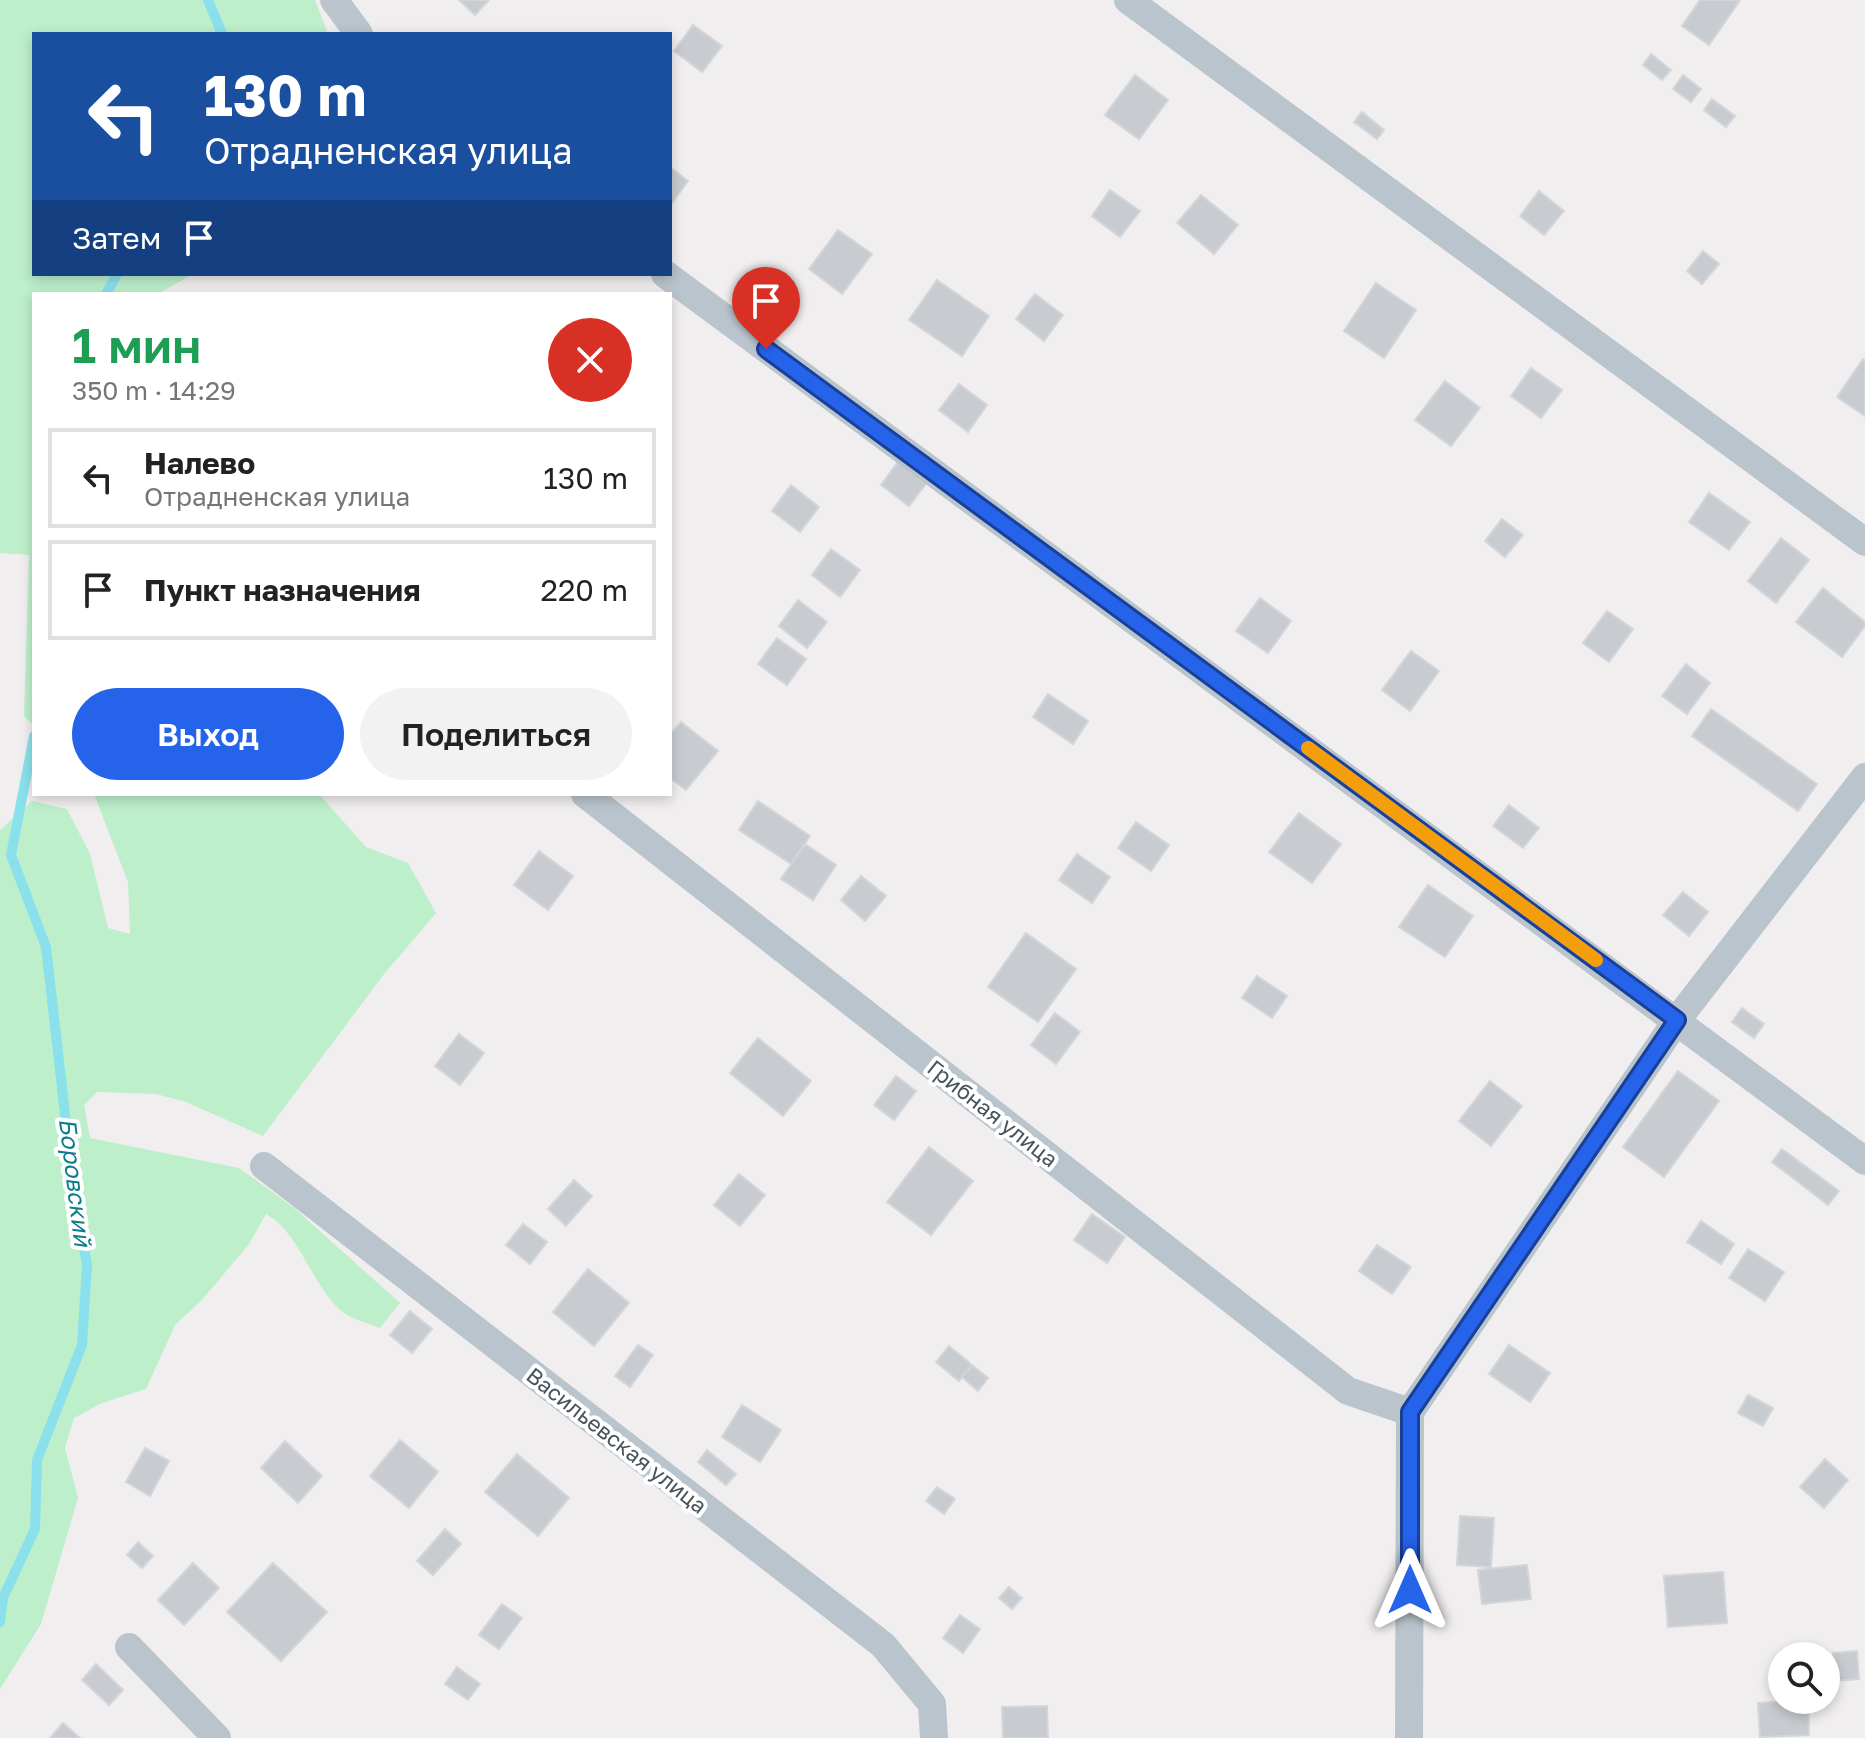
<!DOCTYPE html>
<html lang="ru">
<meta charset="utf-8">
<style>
:root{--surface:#fff;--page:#f2f2f2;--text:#222;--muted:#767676;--line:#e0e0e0;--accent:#2563eb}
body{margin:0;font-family:"Golos Text",sans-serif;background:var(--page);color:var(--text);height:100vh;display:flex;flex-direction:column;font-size:30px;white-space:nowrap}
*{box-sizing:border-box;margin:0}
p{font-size:26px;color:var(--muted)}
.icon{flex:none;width:44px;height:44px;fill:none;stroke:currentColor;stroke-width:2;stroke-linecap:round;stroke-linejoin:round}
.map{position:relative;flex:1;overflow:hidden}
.side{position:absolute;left:32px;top:292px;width:640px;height:504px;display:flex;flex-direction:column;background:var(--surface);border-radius:0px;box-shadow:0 4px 12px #0003}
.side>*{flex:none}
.banner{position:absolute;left:32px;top:32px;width:640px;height:244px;border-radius:0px;box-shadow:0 4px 12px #0003;background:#1a4fa0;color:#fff;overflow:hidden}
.tools{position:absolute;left:1768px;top:1642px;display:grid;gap:16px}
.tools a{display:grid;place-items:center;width:72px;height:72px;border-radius:50%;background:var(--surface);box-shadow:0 4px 12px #0003;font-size:40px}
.pin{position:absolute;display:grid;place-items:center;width:68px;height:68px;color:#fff;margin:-82px -34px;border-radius:50% 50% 50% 0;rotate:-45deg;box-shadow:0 0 8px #0007}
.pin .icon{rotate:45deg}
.me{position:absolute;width:88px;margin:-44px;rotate:0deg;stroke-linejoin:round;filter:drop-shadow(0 0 6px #0008)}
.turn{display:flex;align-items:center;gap:28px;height:168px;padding:0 40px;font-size:36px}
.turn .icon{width:104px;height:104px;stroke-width:2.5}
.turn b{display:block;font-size:56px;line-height:68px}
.then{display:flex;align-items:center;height:76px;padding:0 40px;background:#0003;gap:16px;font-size:30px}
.round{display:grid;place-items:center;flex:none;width:84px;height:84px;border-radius:42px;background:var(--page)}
.head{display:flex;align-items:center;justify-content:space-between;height:136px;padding:0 40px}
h1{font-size:48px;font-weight:600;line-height:60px;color:#1e9e55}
.button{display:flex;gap:16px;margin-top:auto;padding:16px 40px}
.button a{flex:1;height:92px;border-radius:48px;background:var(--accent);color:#fff;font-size:32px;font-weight:600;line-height:92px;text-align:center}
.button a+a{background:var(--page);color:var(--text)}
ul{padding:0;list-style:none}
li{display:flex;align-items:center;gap:24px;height:100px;margin:0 16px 12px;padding:0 24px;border:4px solid var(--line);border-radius:0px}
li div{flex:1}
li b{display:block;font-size:30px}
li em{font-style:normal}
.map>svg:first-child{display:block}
</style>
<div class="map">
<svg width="1865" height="1738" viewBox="0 0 1865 1738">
<rect width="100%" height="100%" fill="#f1eeef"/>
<path fill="#bdefcb" d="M0,0H315L328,34H34V274H193L158,294H34V726L24,716L29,555L0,553Z
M94,794H319L366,847L408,863L436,913L384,974L263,1136L186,1102L156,1094L97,1092L84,1105L90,1138L239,1168L293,1207L400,1303L380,1328C368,1323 350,1319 340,1310C311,1283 299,1232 266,1214L249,1244L202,1300L175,1325L146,1389L102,1403L74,1418L65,1448L78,1498L41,1624L0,1689V830L32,801L67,809L90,854L108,928L130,934L128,882Z"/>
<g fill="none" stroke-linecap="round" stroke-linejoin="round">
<path stroke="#8ae1ec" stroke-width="10" d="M208,0L222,34
M106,294L117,274
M0,1622L3,1598L35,1529L37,1460L82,1345L87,1266L70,1158L46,947L11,855L34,736"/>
</g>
<path fill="#c8ccd1" stroke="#d2d5da" stroke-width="2" d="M459,0H489L475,15Z
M1700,0H1740L1709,45L1682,26Z
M693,25L722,46L702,72L674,51Z
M1651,54L1671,70L1662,80L1643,65Z
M1135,75L1168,100L1139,139L1105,115Z
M1683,75L1701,89L1691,102L1673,89Z
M1712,99L1735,116L1726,127L1704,110Z
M1362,112L1384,130L1377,139L1354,122Z
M670,167L688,181L670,206Z
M1110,190L1140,211L1120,237L1092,216Z
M1539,191L1564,211L1544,235L1520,216Z
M1201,195L1238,225L1214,254L1177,223Z
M838,230L872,254L842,294L809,269Z
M1703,251L1719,264L1702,284L1687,271Z
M937,280L989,316L962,356L909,320Z
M1376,283L1416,310L1384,358L1344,331Z
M1035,294L1063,315L1044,341L1016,319Z
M1863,359L1865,361V416L1837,397Z
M1531,368L1562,390L1541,418L1511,396Z
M1445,381L1480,408L1451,446L1415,420Z
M959,384L987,405L968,432L939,410Z
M900,459L929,480L909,506L881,485Z
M791,485L819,507L800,532L772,511Z
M1709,493L1750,522L1729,550L1689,522Z
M1502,519L1523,535L1505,557L1485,541Z
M1781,538L1809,560L1776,603L1748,581Z
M831,549L860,570L840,597L812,575Z
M1823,588L1865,622V626L1842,657L1796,622Z
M1260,598L1291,621L1268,653L1236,631Z
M798,600L827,622L807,648L779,626Z
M1607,611L1633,629L1609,662L1583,643Z
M777,638L806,659L787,685L758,664Z
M1411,651L1439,671L1410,711L1382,690Z
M1686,664L1710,683L1687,714L1662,696Z
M1048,694L1088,721L1073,744L1033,717Z
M1711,709L1817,784L1798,811L1692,736Z
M681,722L718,751L686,790L670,778V735Z
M758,801L810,836L791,864L739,830Z
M1509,805L1539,828L1523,848L1493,826Z
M1299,813L1341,844L1312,883L1269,852Z
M1136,822L1169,845L1151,871L1118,848Z
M805,844L836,865L813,900L781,879Z
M539,851L573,876L548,910L514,885Z
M1077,854L1110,877L1092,903L1059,880Z
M861,876L886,896L865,921L841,900Z
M1428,885L1473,916L1445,957L1399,927Z
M1683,892L1708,912L1689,936L1663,915Z
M1026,933L1076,969L1038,1022L988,987Z
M1257,976L1287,996L1272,1018L1242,998Z
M1742,1008L1764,1024L1754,1038L1732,1022Z
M1055,1013L1080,1032L1056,1064L1031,1045Z
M459,1034L484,1053L460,1085L435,1066Z
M758,1038L811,1081L783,1116L730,1073Z
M1678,1071L1719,1101L1664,1177L1623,1147Z
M896,1076L916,1091L894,1120L874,1105Z
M1490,1081L1522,1106L1491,1146L1459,1121Z
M929,1147L973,1181L931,1235L887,1202Z
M1782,1149L1839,1191L1828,1205L1772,1162Z
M739,1174L765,1195L740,1226L714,1205Z
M574,1180L592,1196L566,1226L548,1209Z
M1092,1214L1125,1237L1107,1263L1074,1240Z
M1701,1221L1734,1244L1721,1264L1687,1242Z
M523,1224L547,1242L530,1264L506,1245Z
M1377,1245L1411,1267L1392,1294L1359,1271Z
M1748,1249L1784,1272L1765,1301L1729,1278Z
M588,1269L629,1303L594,1346L553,1312Z
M410,1311L432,1329L412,1353L390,1335Z
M638,1345L653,1355L630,1387L615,1376Z
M1509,1345L1550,1373L1530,1402L1489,1374Z
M949,1346L972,1365L959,1381L936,1362Z
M972,1365L988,1378L978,1391L962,1377Z
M1748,1395L1773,1408L1763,1426L1738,1413Z
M742,1405L781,1430L760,1462L722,1437Z
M400,1440L438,1472L409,1508L370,1476Z
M285,1441L322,1476L298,1503L261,1468Z
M145,1448L169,1461L150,1496L126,1482Z
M707,1450L736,1474L726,1485L698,1462Z
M517,1454L569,1498L538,1536L485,1492Z
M1825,1459L1848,1480L1824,1508L1800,1487Z
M937,1487L955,1499L944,1514L926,1501Z
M1460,1516L1494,1518L1491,1567L1457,1565Z
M445,1529L461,1544L433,1575L417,1561Z
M138,1542L153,1556L142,1568L127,1555Z
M193,1563L219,1588L184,1625L158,1600Z
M273,1563L327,1612L281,1661L227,1612Z
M1527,1565L1531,1599L1482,1604L1478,1570Z
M1723,1572L1727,1623L1668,1627L1664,1576Z
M1009,1587L1022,1598L1012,1609L999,1598Z
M502,1604L522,1618L499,1649L479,1635Z
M960,1615L980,1629L963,1653L943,1638Z
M1857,1651L1859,1679L1835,1681L1833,1653Z
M96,1664L123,1690L109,1705L82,1680Z
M457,1667L480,1684L468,1700L445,1684Z
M1808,1700L1809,1735L1760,1737L1758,1703Z
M1047,1706L1048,1738H1003L1002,1707Z
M63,1723L80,1738H50Z"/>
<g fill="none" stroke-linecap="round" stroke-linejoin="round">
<path stroke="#bac4cc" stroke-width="28" d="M334,0L359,34
M1128,0L1865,542
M665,274L1865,1161
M585,794L1348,1391L1410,1412
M264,1166L883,1645L932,1704L934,1738
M129,1647L217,1738
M1409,1738L1410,1412L1677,1020L1865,777"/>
</g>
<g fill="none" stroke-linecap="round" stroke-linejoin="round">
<defs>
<path id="route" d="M766,349L1677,1020L1410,1412V1590"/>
</defs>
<use href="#route" stroke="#184099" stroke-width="20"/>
<use href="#route" stroke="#2563eb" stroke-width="14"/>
<path stroke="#f59e0b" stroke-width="14" d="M1308,748L1596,960"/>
</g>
<g text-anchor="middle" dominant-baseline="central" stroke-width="8" stroke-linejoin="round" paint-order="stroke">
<g font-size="22" fill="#47545c" stroke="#fff">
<text transform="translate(993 1113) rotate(38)">Грибная улица</text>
<text transform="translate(617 1440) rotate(38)">Васильевская улица</text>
</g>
<g font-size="24" font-style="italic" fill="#0d7c8b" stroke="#fff">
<text transform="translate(76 1182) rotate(83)">Боровский</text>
</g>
</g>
</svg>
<div class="tools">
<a><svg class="icon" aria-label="search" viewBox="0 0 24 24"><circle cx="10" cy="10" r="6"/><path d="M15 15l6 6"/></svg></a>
</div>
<div class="pin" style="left:766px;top:349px;background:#d93025"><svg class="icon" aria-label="arrive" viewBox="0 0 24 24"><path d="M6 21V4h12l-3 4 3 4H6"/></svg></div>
<svg class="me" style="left:1410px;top:1590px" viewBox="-20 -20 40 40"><path d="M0-17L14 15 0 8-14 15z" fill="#2563eb" stroke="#fff" stroke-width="4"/></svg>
<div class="banner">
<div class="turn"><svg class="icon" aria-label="left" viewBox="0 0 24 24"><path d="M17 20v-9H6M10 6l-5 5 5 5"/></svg><div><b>130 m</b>Отрадненская улица</div></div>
<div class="then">Затем<svg class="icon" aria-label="arrive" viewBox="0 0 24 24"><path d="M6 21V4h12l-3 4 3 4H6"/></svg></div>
</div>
<section class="side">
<div class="head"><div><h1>1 мин</h1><p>350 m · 14:29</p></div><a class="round" style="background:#d93025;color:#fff"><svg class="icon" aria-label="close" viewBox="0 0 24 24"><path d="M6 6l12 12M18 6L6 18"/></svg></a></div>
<ul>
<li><svg class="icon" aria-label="left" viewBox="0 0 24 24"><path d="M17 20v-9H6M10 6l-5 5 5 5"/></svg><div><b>Налево</b><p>Отрадненская улица</p></div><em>130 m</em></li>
<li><svg class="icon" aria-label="arrive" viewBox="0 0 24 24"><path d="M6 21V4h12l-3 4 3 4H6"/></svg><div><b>Пункт назначения</b></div><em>220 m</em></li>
</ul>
<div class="button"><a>Выход</a><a>Поделиться</a></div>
</section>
</div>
